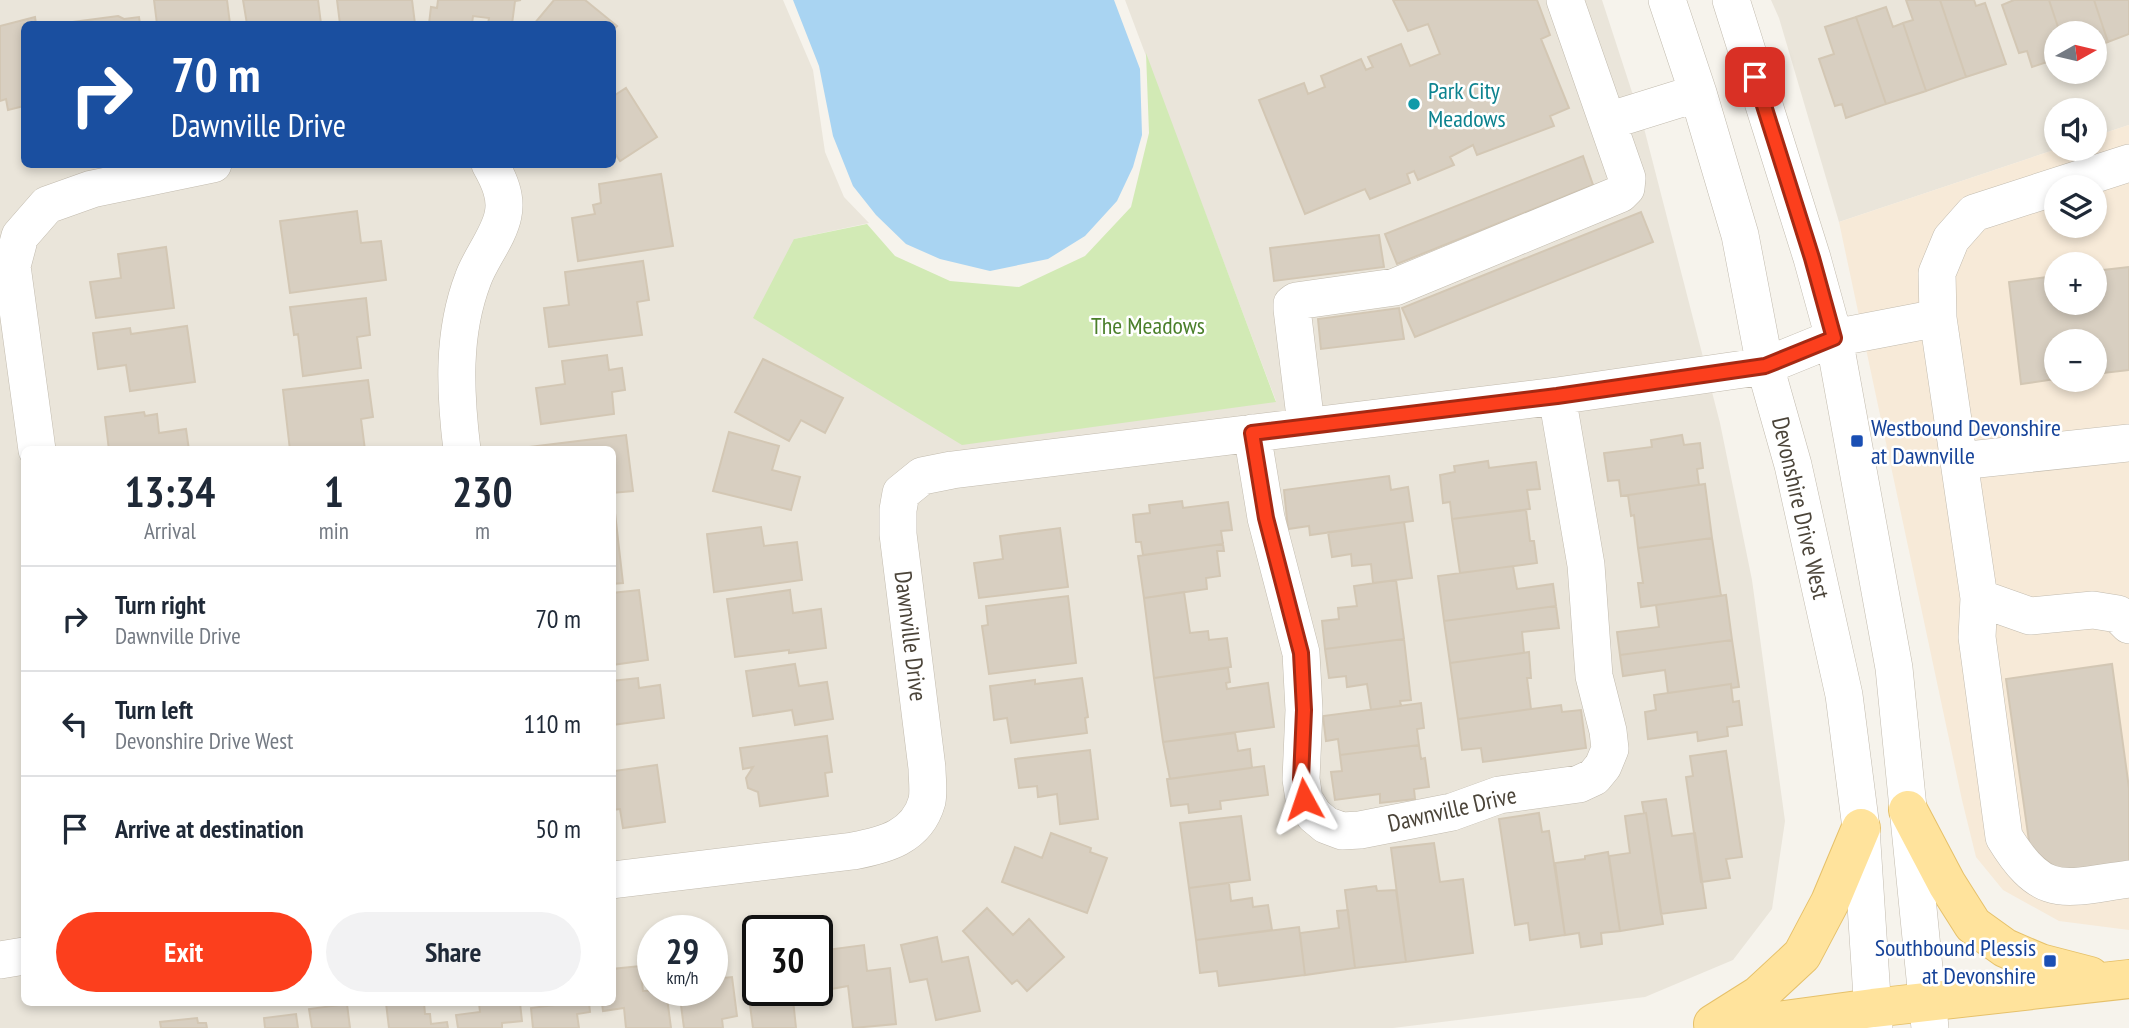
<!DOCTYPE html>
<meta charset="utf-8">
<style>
:root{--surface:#fff;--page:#f2f2f3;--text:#1f2937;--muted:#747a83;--line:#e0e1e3;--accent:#fc3f1d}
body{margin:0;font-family:"PT Sans Narrow",sans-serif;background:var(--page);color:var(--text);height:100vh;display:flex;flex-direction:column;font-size:26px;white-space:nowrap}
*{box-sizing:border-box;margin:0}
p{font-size:23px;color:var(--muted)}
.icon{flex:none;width:38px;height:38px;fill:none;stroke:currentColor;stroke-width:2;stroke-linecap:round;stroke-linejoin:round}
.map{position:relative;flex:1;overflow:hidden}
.details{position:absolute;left:21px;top:446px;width:595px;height:560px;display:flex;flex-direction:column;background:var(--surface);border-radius:10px;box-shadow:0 4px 10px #0003}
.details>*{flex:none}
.banner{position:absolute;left:21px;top:21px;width:595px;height:147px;border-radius:10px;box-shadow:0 4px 10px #0003;background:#1a4fa0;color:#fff;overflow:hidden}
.needle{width:46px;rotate:82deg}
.controls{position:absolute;left:2044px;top:21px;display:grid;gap:14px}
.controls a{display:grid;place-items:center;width:63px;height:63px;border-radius:50%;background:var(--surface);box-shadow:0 4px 10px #0003;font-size:35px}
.speed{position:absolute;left:637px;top:915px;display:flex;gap:14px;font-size:35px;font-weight:700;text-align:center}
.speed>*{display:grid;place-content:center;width:91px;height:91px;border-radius:50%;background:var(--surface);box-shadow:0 4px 10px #0003;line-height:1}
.speed small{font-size:18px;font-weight:400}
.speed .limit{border:4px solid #111;border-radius:10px;background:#fff;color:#111}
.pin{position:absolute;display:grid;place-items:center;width:60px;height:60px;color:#fff;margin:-30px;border-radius:14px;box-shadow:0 4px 10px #0006}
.me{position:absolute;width:77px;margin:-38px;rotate:355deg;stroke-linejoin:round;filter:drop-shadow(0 0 5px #0008)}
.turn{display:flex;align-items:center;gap:24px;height:147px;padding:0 35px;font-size:32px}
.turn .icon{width:91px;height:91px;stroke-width:2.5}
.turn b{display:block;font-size:49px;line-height:60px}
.eta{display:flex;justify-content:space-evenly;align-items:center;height:119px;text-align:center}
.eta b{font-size:42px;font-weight:700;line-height:49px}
.button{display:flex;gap:14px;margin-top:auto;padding:14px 35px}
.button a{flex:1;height:80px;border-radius:42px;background:var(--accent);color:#fff;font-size:28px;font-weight:700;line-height:80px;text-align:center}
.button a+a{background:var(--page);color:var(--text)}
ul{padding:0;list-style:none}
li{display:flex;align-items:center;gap:21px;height:105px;padding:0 35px;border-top:2px solid var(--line)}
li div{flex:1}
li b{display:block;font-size:26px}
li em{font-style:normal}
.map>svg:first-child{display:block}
</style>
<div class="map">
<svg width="2129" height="1028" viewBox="0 0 2129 1028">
<rect width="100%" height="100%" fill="#f6f3ec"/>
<path fill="#eae5da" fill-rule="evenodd" d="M0,0H783L813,70L825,152L844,197L869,223L794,239L1276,401L1125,0H1602L1645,132L1720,423L1752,580L1785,821L1772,909L1733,960L1645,997L1393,1028H0ZM24,24H612V164H24ZM24,450H612V1003H24ZM653,931H712V990H653ZM758,931H817V990H758Z
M1771,0H2129V125L2095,136V110H2056L2057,149L1839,222L1779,18ZM2056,33H2095V72H2056Z"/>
<path fill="#f7ead8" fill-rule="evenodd" d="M2129,125V930L2059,921L2003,890L1976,857L1962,800L1839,222L2057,149H2095V136ZM2056,187H2095V226H2056ZM2056,264H2095V303H2056ZM2056,341H2095V380H2056Z"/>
<path fill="#d2eab5" d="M1146,53L1276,402L962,445L753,318L794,239L867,224L895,256L950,281L1019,287L1085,256L1131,207L1149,133Z"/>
<path fill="#a9d4f2" d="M793,0H1114L1140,69L1142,135L1133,167L1117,201L1085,236L1048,259L990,271L940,259L906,244L876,215L853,186L833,136L819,66Z"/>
<path fill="#d8cfc1" stroke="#d3c7b4" stroke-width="2" d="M154,0H227L230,24H157Z
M243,0H318L321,24H247Z
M337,0H412L415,24H340Z
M438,0H521L515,1L512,24H488L489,18L473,16L472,24H429L431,7L437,8Z
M554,0H585L617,26L612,31V24H534Z
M1393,0H1537L1550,35L1541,39L1569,108L1550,116L1554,126L1477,155L1473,145L1450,157L1454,165L1418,180L1414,171L1407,174L1410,183L1370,199L1365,189L1305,214L1259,100L1304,83L1308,94L1325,87L1321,76L1361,59L1366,70L1373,67L1368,57L1401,44L1410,66L1440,54L1428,24L1408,31Z
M1906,0H1940L1966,77L1926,91L1903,23L1913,20Z
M1940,0H1974L1976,6L1985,3L2006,64L1966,77Z
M2014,0H2049L2060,33H2056V59L2032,67L2027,51L2019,53L2002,5Z
M2049,0H2094L2108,42L2095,46V33H2060Z
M2094,0H2129V34L2108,42Z
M1886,7L1893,27L1903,23L1926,91L1886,104L1856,17Z
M118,16L124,19L139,17L140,24H73L72,22Z
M35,17L36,24H24V106L8,110L6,99L0,101V26Z
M1856,17L1886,104L1846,118L1842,104L1835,106L1819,59L1834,54L1825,27Z
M626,88L657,137L620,161L612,149V97Z
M1583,156L1593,185L1397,264L1385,234Z
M661,174L673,246L578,261L572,218L595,214L593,205L601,203L599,184Z
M357,211L361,243L381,241L386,280L290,293L280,221Z
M1641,212L1653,242L1415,337L1402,308Z
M1379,235L1384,267L1274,281L1270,248Z
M166,247L174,308L96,318L90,282L121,278L118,254Z
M643,261L649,300L637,302L642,335L549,347L544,308L569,305L565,272Z
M2129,267V370L2095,374V341H2056V379L2021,384L2009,282L2056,276V303H2095V271Z
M366,298L370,335L357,337L361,368L303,376L298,334L294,335L290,307Z
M1399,308L1404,339L1321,349L1318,319Z
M187,326L195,382L130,391L126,365L98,369L93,333L130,328L131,334Z
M607,355L609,370L622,368L625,390L612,392L614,414L541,424L536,388L565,384L562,361Z
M763,359L843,398L825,433L801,420L789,441L735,412Z
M368,380L373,417L361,419L365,450H290L283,390Z
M144,412L145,416L157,414L159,433L186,429L189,450H109L105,417Z
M729,432L779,446L772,470L800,477L791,510L713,491Z
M626,435L633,491L612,493V450H530V447Z
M1682,435L1684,445L1700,443L1703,468L1697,469L1699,485L1621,496L1619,480L1608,481L1604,453L1652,447L1651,440Z
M1488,461L1489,468L1536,462L1540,489L1527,490L1530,509L1452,519L1450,502L1443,503L1440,475L1455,472L1454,466Z
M1389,476L1391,490L1408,487L1413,521L1310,535L1309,526L1288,529L1284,490Z
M1705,484L1712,538L1638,548L1634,515L1631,516L1628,495Z
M1182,501L1183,508L1228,502L1232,530L1221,531L1223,544L1143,555L1141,542H1136L1133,515L1150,513L1149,505Z
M1526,510L1530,541H1534L1537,563L1460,573L1452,519Z
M612,513H615L623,583L612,584Z
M1404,522L1412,578L1373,583L1371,564L1352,566L1351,554L1332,557L1328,532Z
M761,527L764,546L797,542L802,580L714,592L707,534Z
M1060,528L1068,587L979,598L974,563L1003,559L1000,536Z
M1712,538L1721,596L1641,607L1638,583H1643L1638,548Z
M1223,544L1224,551H1217L1220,576L1206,578L1207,589L1144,598L1138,556Z
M1513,566L1517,589L1553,584L1556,606L1444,621L1438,576Z
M1396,580L1404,639L1325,649L1322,621L1339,619L1338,608L1357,606L1354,586Z
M639,590L648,660L612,665V593Z
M790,590L793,613L821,609L826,648L789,653V650L735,657L727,599Z
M1184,592L1190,633L1208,631L1209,640L1227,638L1231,667L1154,678L1144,598Z
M1726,595L1732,640L1620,655L1617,632L1659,627L1656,605Z
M1068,596L1076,663L989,674L982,626L988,625L986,606Z
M1556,606L1559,628L1522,632L1524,653L1450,663L1444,621Z
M1404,639L1411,700L1400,701L1401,706L1371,710L1367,684L1347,687L1346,676L1329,678L1325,649Z
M1732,640L1739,687L1731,688V684L1668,693L1665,670L1623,676L1620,655Z
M1529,652L1531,678H1527L1531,709L1458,719L1450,663Z
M795,664L799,686L827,682L833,719L795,725L792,710L753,716L746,671Z
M2112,664L2129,788V866L2065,875L2030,848L2006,679Z
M1228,668L1230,682L1226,683L1227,689L1268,683L1274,727L1163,742L1154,678Z
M638,678L639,688L660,685L664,718L612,725V681Z
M1082,678L1088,717L1085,718L1087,733L1011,743L1007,718L994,720L990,686L1035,680V684Z
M1731,684L1733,702L1739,701L1742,725L1727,727L1728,736L1698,741L1697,732L1648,739L1645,712L1656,710L1654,695Z
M1421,703L1424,728L1417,729L1419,745L1340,755L1338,739L1326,741L1323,716Z
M1561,705L1562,712L1581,710L1586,748L1483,762L1481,748L1462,750L1458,719Z
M1235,733L1238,751L1250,749L1252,768L1170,779L1163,742Z
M827,736L832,772L825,773L828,796L760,806L758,792L748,788L746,778L753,767L743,769L740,748Z
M1419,745L1421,759L1425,758L1429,787L1414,789L1415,799L1380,803V794L1335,800L1331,772L1342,771L1340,755Z
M1090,750L1098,819L1060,824L1057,794L1038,797L1037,786L1019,788L1015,759Z
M1726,751L1742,857L1726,859L1730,878L1701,882L1686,777L1693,776L1690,756Z
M657,765L665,822L623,828L620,809L612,810V766L615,771Z
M1264,766L1268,795L1220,801L1221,809L1189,813L1188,804L1171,806L1167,779Z
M1666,799L1672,836L1695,833L1706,908L1661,914L1646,813H1644L1642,802Z
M1539,813L1542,832L1549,831L1565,935L1530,940L1528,923L1515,925L1499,819Z
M1646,813L1663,924L1620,931L1609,856L1630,853L1625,816Z
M1241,816L1250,880L1189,888L1180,823Z
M1051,833L1091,848L1090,852L1107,858L1087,913L1002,882L1015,847L1042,858Z
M1434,843L1440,882L1463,879L1473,953L1406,962L1391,848Z
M1608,852L1620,931L1601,933L1602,944L1581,947L1579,933L1565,935L1555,863L1585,859V856Z
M1229,883L1231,901L1252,898L1253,907L1268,905L1272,930L1196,940L1189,888Z
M1376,886L1377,891L1396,890L1406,962L1355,968L1345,890Z
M987,908L1013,935L1029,919L1064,957L1027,991L1017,980L1012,984L963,931Z
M1348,910L1355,968L1305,975L1300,933L1339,928L1337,911Z
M1299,927L1305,975L1219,986L1217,971L1200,973L1196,940Z
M937,937L942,962L968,957L980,1011L936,1020L927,979L910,982L901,945Z
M864,945L867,971L890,968L896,1024L853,1028L848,986L831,989L826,950Z
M758,957V990H792L796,1028H753L744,959Z
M640,966L643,991L666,990L671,1028H626L624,1008L603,1011L602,1003H612V969Z
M712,966L714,979L732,977L737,1016L722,1019L723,1028H684L679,990H712Z
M386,1003H424L425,1014H430L431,1024L447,1022L448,1028H389Z
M479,1003H520L522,1021L502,1023V1028H458L456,1015L480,1012Z
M554,1003H589L590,1012L577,1014L579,1028H533L531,1008L554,1005Z
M347,1004L350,1028H312L309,1009Z
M296,1014L298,1028H265L264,1018Z
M197,1018L198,1023H206L207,1028H161L160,1022Z"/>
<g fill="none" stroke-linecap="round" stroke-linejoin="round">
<defs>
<path id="minor" d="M1667,0L1698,93L1740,235L1765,366L1793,465L1844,695L1861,828L1874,1028
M1731,0L1812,258L1834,338L1894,668L1930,1028
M1608,121L1698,93
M2129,163L1974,213L1951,239L1937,273L1938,318L1979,598L2030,616L2093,610L2118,614L2129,625
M1306,425L1292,309V304L1296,301L1395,287L1620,194L1626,188L1627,178L1565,0
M1252,433L1266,518L1301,653L1304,710L1301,779L1304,799L1314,815L1326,825L1342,831L1360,830L1452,812L1499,795L1579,784L1594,777L1603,766L1610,749L1608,731L1594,676L1586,565L1557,396
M37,450L12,266L20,236L47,205L92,189L213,164
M462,450C455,392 452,334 473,279C480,259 499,236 503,215C507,197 499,180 490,164
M1959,461L2129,443
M1979,598L1977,637L2004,837C2043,901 2063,888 2129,879
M612,880L853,851C885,845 917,837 927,801C929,791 927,778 927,768L898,534V510L901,493L922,476L952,470L1557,396L1765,366L1834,338L1938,318
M0,960L24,956"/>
<path id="major" d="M1908,810L1947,884L1973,925L2005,948L2040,963L2090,976
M1713,1024L1759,995L1802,955L1830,902L1861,828
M1726,1028L1873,1008L2129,979"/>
</defs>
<use href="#minor" stroke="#c2bbae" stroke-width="38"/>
<use href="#major" stroke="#e6c16a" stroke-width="40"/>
<use href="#minor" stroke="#fff" stroke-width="37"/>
<use href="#major" stroke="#ffe39c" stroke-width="38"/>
</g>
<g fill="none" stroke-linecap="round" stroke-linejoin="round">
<defs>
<path id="route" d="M1304,799L1301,779L1304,710L1301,653L1266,518L1252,433L1557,396L1765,366L1834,338L1812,258L1755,77"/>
</defs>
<use href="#route" stroke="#a42913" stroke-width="18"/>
<use href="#route" stroke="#fc3f1d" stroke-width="12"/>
</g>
<circle fill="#0f9aa8" stroke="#fff" stroke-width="2.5" cx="1414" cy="104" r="7"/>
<g fill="#1a4fb4" stroke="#fff" stroke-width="2.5">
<rect x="1850" y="434" width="14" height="14" rx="3.5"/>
<rect x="2043" y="954" width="14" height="14" rx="3.5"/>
</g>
<g text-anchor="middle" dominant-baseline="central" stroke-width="5" stroke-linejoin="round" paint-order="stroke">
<g font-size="24" fill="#0d838f" stroke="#fff" text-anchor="start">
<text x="1428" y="90">Park City<tspan x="1428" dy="28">Meadows</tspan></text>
</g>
<g font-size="24" fill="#4a7f2a" stroke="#fff">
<text x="1148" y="325">The Meadows</text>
</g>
<g font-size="24" fill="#164399" stroke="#fff" text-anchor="start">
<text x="1871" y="427">Westbound Devonshire<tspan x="1871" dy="28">at Dawnville</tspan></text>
<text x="2036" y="947" text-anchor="end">Southbound Plessis<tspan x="2036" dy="28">at Devonshire</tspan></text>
</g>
<g font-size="24" fill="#4b4439" stroke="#fff">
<text transform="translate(1801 508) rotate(77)">Devonshire Drive West</text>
<text transform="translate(911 636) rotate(83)">Dawnville Drive</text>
<text transform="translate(1452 809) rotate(-13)">Dawnville Drive</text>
</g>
</g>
</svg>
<div class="controls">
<a><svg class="needle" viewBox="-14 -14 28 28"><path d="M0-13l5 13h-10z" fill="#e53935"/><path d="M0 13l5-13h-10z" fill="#747a83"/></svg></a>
<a><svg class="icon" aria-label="sound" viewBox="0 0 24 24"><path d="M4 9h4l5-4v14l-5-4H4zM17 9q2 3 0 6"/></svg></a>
<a><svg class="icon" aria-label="layers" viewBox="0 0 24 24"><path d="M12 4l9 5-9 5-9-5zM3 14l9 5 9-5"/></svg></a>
<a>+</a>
<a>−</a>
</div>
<div class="speed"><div>29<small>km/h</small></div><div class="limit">30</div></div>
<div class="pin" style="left:1755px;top:77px;background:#d93025"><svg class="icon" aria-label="arrive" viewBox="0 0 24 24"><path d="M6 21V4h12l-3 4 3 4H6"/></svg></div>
<svg class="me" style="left:1304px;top:799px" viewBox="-20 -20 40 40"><path d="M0-17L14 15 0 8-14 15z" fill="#fc3f1d" stroke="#fff" stroke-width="4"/></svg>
<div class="banner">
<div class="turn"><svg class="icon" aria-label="right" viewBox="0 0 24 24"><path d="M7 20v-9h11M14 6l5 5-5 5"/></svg><div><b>70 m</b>Dawnville Drive</div></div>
</div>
<section class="details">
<div class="eta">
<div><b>13:34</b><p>Arrival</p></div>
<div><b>1</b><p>min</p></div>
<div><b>230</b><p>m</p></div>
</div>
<ul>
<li><svg class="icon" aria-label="right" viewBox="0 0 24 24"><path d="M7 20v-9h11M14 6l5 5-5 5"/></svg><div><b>Turn right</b><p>Dawnville Drive</p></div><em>70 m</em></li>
<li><svg class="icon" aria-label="left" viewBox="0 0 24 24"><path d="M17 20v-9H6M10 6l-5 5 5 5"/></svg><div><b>Turn left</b><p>Devonshire Drive West</p></div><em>110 m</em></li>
<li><svg class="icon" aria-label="arrive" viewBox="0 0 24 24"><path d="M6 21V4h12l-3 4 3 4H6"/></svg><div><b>Arrive at destination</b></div><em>50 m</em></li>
</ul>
<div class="button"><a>Exit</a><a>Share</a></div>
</section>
</div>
